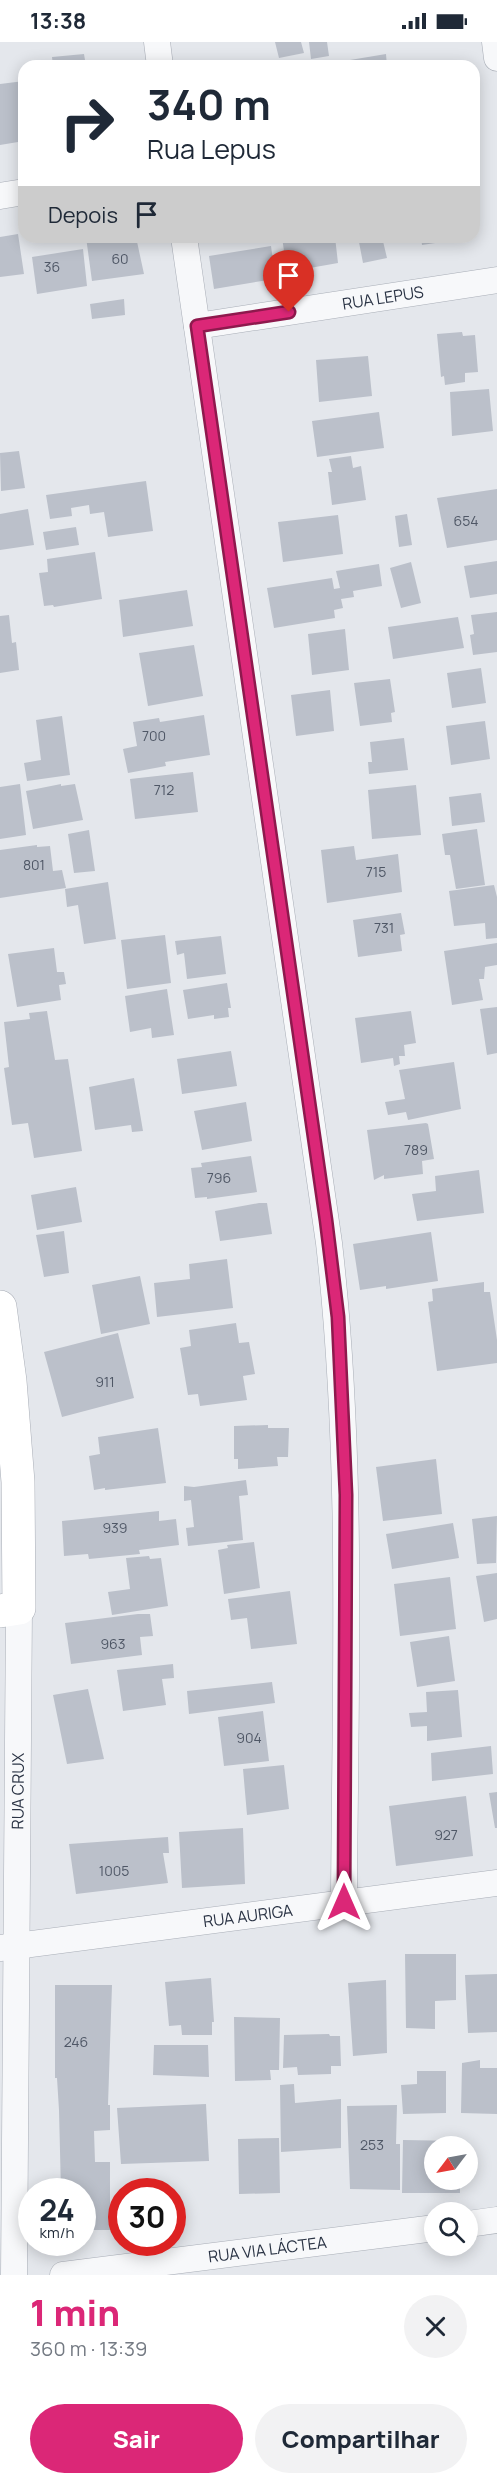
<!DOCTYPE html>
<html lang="pt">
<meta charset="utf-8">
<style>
:root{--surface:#fff;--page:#f2f2f3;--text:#1f2937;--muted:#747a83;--accent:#db2777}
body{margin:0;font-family:Manrope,sans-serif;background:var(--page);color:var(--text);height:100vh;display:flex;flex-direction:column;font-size:22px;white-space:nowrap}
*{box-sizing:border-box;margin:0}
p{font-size:20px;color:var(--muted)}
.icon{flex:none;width:33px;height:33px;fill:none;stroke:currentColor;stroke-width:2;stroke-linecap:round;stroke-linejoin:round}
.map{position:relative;height:2233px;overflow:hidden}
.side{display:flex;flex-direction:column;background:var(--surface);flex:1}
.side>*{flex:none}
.banner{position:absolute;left:18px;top:18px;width:462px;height:183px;border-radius:18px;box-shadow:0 3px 15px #0003;background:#fff;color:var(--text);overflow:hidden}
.needle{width:39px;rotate:238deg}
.buttons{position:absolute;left:424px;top:2094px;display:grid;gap:12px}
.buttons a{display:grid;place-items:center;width:54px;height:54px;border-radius:50%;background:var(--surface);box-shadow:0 3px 15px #0003;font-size:30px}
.speed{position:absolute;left:18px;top:2136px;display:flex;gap:12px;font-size:30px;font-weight:700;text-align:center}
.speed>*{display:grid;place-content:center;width:78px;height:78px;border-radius:50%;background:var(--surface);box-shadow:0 3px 15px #0003;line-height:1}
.speed small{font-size:15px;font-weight:400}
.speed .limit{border:9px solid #d22;background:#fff;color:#111}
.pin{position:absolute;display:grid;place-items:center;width:51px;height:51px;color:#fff;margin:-62px -26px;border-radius:50% 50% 50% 0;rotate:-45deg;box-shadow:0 0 6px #0007}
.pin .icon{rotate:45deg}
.me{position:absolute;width:66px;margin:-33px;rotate:0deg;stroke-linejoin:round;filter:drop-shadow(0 0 4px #0008)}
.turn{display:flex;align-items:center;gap:21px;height:126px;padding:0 30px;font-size:27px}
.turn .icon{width:78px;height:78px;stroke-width:2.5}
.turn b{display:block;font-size:42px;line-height:51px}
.then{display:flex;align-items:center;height:57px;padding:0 30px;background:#0003;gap:12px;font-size:22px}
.round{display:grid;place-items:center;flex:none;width:63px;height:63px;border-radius:32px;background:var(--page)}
.summary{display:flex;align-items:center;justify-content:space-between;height:102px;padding:0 30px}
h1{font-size:36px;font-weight:800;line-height:45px;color:var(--accent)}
.button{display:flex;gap:12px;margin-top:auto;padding:12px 30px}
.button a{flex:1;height:69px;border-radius:36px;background:var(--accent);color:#fff;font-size:24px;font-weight:800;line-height:69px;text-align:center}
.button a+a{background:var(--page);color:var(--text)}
.status{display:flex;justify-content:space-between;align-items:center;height:42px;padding:0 30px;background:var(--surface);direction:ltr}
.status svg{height:16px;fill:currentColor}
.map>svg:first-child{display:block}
</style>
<div class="status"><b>13:38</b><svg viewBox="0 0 49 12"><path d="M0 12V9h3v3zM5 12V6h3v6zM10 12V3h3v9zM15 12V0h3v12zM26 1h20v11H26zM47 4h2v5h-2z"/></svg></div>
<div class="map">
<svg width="497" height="2233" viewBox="0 0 497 2233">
<rect width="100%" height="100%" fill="#e4e7ec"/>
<path fill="#bbc0ca" d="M275,0H301L304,11L279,16Z
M309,0H327L329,14L311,17Z
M84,12L86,24H53L52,15Z
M386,12L387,24H333L332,21Z
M24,39V99L0,103V42Z
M18,192L24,232L0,235V195Z
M86,195H136L144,232L92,239Z
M282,195H335L338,221L287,230Z
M358,195H382L387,216L363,221Z
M421,195H468V196L422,203Z
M271,204L275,233L267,234L268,238L214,247L209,214Z
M83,207L87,244L37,252L32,215Z
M124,257L125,273L92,277L90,262Z
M462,290L463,294L475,293L478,330L465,331V340L445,343L444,334L441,335L437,292Z
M368,314L372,354L319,360L316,318Z
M489,347L493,389L452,394L450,350Z
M379,370L384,406L317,415L312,379Z
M19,409L25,446L1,449L0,411Z
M351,414L353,426L361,424L366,458L332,463L328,430H332L329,417Z
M146,439L153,489L108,495L104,470L90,472L89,463L71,466L72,474L50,477L46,453Z
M497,447V498L447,506L437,456Z
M28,467L34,503L0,508V472Z
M407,472L412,503L399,505L395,474Z
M338,473L343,512L283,520L278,480Z
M76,485L79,503L46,508L43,490Z
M95,510L102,557L54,565L53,563L44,564L39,531L48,530L47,517Z
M497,519V552L470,556L464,524Z
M411,520L421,561L401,566L390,526Z
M379,522L382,544L353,549L354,555L341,557L343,566L334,568L335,576L274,586L267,546L332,536L334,547L340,546L336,529Z
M187,548L193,584L123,595L119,558Z
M497,570V610L473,613L470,593L474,592L471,573Z
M9,573L12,601L16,600L19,628L0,631V574Z
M458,575L464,606L393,617L388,585Z
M345,587L349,628L312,633L308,592Z
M194,603L203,654L148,664L139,611Z
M481,626L486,661L452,666L447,631Z
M390,637L395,670L391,671L392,680L360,684L354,641Z
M330,648L334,689L296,694L291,653Z
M204,673L210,713L165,720L166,724L128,731L123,707L137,704L133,680L159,676L160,680Z
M62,674L70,733L27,739L24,721L41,718L36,678Z
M485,679L490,717L451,723L446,684Z
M404,696L408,728L369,732L368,720H372L370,700Z
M193,730L198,770L135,777L130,737Z
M20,742L26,793L0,797V745Z
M61,742V744L75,742L83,778L33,787L26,749Z
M416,743L421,793L372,797L368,748Z
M481,751L485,780L452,784L449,755Z
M477,787L485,843L456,847L450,813H445L442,792Z
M89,788L95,829L74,831L68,792Z
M37,803V805L50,804L53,829L62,828L66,846L0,856V808Z
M354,804L356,818L398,812L402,850L327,861L321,808Z
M108,840L116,897L84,902L78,863L67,865L65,847Z
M494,843L497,855V896L486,897L485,881L454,884L449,849Z
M401,871L405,892L400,893L402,909L358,915L353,878Z
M165,893L171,941L127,947L121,898Z
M221,894L226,932L187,937L184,911L177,913L175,899Z
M497,901V923L485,925L484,937H479L483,958L452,963L444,909Z
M54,906L57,930H64L66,942L59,943L61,958L17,965L8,912Z
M227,941L231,966H228L229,975L214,977V973L188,977L183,948Z
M167,947L174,993L152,996L151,986L130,990L125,954Z
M497,965V1011L487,1013L480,967Z
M47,969L55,1018L68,1017L82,1109L34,1116L28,1081L12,1083L4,1026L9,1025L4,980L30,977L29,971Z
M411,969L416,1001L404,1003L405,1014H399L400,1022L394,1024L393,1016L361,1021L355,976Z
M231,1009L237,1044L182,1052L177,1017Z
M454,1020L461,1067L408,1078L406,1070L388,1073L385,1060L405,1057L399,1028Z
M134,1036L143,1089L132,1090L131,1083L95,1088L89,1045Z
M246,1060L252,1099L202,1108L194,1069Z
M426,1081L428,1082L434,1117L422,1119L423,1132L384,1137V1133L374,1138L367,1088Z
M251,1114L257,1150L207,1157V1155L195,1156L191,1126L202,1125L201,1121Z
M479,1128L484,1171L417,1179L412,1152L436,1149L435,1134Z
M76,1145L82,1180L37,1188L31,1153Z
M259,1161H267L272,1192L220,1199L215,1169Z
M64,1189L69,1231L44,1235L36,1193Z
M431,1190L438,1239L386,1247V1244L360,1248L353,1202Z
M227,1217L233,1266L157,1275L154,1241L190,1237L189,1222Z
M140,1234L150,1282L101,1292L92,1243Z
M484,1240V1250H490L497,1298V1321L437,1329L428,1260L433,1259L432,1247Z
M236,1281L239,1301L249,1300L255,1332L243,1334L247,1358L200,1364L198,1352L188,1353L180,1306L191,1304L189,1288Z
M118,1291L134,1356L62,1375L44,1310Z
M268,1383V1386H289L288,1415H277L278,1424L238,1427V1417H234V1384Z
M158,1386L166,1441L105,1448V1446L94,1448L89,1414L100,1412L98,1395Z
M436,1417L442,1472L383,1479L376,1425Z
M246,1438L248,1453L239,1454L243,1498L188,1504L186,1486L194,1485L191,1458L184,1459V1444L194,1445Z
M159,1469V1479L176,1477L179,1503L139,1508L140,1512L89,1517L88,1512L64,1514L62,1479Z
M497,1474L496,1521L477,1522L472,1477Z
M453,1481L459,1516L392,1527L386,1492Z
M254,1500L260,1546L224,1552L218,1508L228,1506L227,1503Z
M149,1514L150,1517L161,1516L168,1564L112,1573L108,1550L130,1547L126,1516Z
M497,1531V1577L484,1580L476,1534Z
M450,1535L456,1587L400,1594L394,1542Z
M290,1549L297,1602L251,1607L247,1576L231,1578L228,1557Z
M138,1572H150L153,1594L140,1595L142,1613L71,1622L65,1581Z
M449,1594L455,1639L417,1645L410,1600Z
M173,1622L174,1636L162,1637L166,1663L123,1669L117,1628Z
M272,1640L275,1661L189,1672L187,1649Z
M88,1647L104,1717L67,1722L53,1653Z
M458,1648L462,1695L427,1699V1684L411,1685L409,1671L427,1670L426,1650Z
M263,1669L269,1719L224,1724L218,1675Z
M491,1704L493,1732L432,1739L431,1711Z
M284,1723L289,1767L247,1773L243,1727Z
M497,1750V1786H495L489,1751Z
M466,1754L473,1814L396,1824L389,1764Z
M243,1786L245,1842L182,1846L179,1790Z
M168,1795L169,1811H163L168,1841L76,1852L69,1802Z
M405,1912H456V1958L435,1959V1987L406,1986Z
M497,1932V1990L468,1991L465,1933Z
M211,1936L214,1980H212V1993H182L181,1983L169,1984L165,1940Z
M386,1938L387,2011L353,2014L348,1941Z
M55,1943H112L108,2063H110V2088L94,2089L95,2120H110V2188H82V2150H61L59,2068L57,2036H55Z
M234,1975L280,1976L279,2028H270L271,2038L235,2039Z
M329,1992L330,1994H340L341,2024H331V2032L298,2033L297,2025L283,2026L284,1993Z
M154,2003H208L209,2035L153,2033Z
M480,2018V2026H497V2072L461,2071L462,2021Z
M417,2029H446V2071L403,2072L401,2043L417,2042Z
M294,2042L295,2061L341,2057V2106L281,2110L280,2043Z
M206,2062L209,2119L121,2122L117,2066Z
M397,2063L396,2102H400V2148L350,2147L347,2064Z
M279,2096L280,2151L239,2152L238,2097Z
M403,2098L461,2099V2104H435V2138H460V2151H402Z"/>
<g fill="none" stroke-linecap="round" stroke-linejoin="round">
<defs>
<g id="street">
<path d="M157,0L160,24"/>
<path d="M495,0L497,16"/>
<path d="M0,154L24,150"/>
<path d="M184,195L329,1201C354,1420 345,1641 344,1860"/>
<path id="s1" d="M197,284L497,238"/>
<path id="s2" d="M0,1906L497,1841"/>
<path d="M468,2182L497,2178"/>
<path id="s3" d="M14,2233L19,1566"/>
<path id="s4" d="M63,2233L435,2186"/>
</g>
<path id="secondary" d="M0,1265L10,1339L18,1440L19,1566L0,1569"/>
</defs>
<use href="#street" stroke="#a9aeb7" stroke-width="27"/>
<use href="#secondary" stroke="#a9aeb7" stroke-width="34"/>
<use href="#street" stroke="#f7f8fa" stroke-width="26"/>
<use href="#secondary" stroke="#fff" stroke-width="33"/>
</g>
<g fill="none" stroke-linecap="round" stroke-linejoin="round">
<defs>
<path id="route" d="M289,270L197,284L326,1178L338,1275L346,1453L344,1860"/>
</defs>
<use href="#route" stroke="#8e194d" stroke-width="15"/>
<use href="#route" stroke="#db2777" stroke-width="10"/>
</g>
<g text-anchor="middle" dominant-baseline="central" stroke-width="6" stroke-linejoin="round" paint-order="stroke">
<g font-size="14" fill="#4f5766">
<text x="120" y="216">60</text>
<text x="52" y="224">36</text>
<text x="466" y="478">654</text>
<text x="154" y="693">700</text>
<text x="164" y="747">712</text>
<text x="34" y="822">801</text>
<text x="376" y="829">715</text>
<text x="384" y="885">731</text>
<text x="416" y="1107">789</text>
<text x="219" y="1135">796</text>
<text x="105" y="1339">911</text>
<text x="115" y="1485">939</text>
<text x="113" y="1601">963</text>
<text x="249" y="1695">904</text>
<text x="446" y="1792">927</text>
<text x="114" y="1828">1005</text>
<text x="76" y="1999">246</text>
<text x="372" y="2102">253</text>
</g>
<g font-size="16" fill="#2b3445" stroke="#f4f6f9">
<text stroke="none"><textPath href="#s1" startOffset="188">RUA LEPUS</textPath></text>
<text stroke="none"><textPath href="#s3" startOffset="484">RUA CRUX</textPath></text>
<text stroke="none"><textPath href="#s2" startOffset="250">RUA AURIGA</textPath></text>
<text stroke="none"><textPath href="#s4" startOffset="206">RUA VIA LÁCTEA</textPath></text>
</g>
</g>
</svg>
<div class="buttons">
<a><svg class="needle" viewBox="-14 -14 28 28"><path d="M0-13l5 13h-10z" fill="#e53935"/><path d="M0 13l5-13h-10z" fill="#747a83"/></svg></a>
<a><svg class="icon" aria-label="search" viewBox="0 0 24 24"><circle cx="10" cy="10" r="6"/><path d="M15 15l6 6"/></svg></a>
</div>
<div class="speed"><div>24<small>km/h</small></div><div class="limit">30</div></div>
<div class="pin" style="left:289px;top:270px;background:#d93025"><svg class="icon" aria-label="arrive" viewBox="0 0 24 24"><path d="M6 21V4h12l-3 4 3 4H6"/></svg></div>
<svg class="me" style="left:344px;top:1860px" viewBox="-20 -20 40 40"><path d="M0-17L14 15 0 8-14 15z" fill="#db2777" stroke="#fff" stroke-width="4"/></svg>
<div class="banner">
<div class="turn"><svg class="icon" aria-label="right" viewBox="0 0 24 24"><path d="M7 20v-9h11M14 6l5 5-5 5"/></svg><div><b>340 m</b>Rua Lepus</div></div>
<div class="then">Depois<svg class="icon" aria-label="arrive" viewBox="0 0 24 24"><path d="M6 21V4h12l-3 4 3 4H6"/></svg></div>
</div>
</div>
<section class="side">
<div class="summary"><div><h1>1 min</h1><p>360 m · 13:39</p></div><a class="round"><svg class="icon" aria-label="close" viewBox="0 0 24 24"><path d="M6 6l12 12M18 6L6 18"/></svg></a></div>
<div class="button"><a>Sair</a><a>Compartilhar</a></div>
</section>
